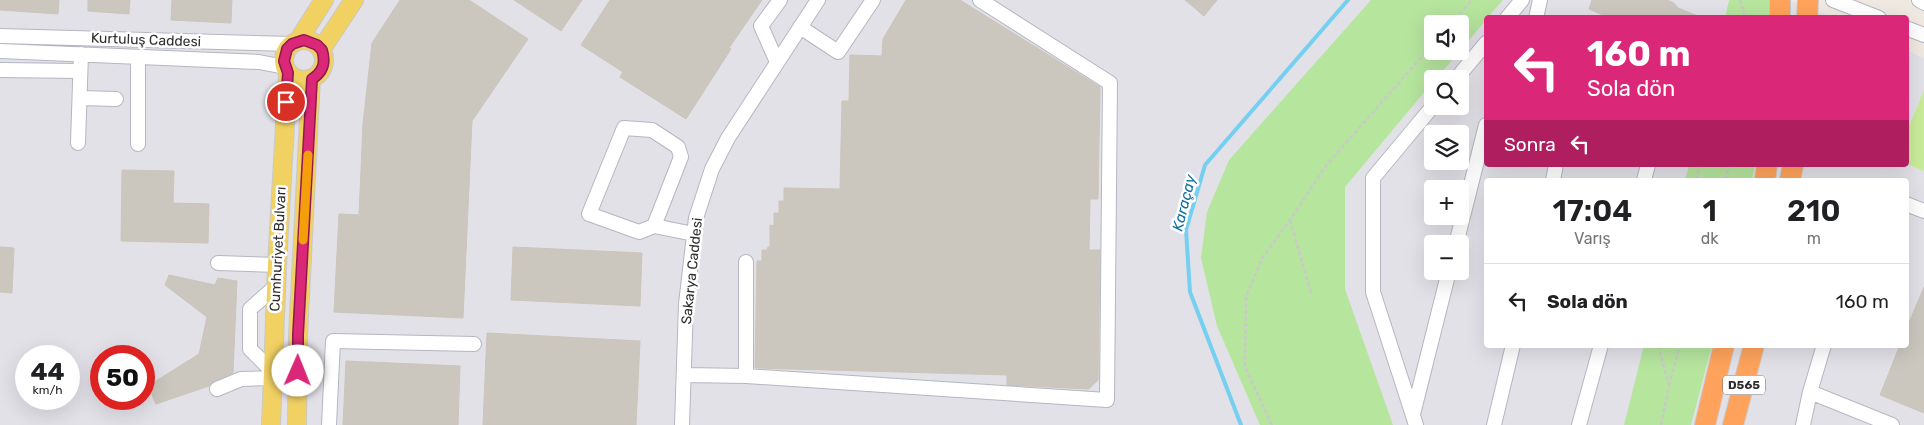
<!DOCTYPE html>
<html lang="tr">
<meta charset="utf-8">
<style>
:root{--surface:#fff;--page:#f6f6f6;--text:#202124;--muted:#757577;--line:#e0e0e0}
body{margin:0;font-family:Rubik,sans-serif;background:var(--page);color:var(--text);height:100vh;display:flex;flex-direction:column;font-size:19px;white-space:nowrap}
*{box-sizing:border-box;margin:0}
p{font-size:16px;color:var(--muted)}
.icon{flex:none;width:28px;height:28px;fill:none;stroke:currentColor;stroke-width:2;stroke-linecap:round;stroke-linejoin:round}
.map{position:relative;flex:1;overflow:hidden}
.drawer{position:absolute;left:1484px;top:178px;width:425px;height:170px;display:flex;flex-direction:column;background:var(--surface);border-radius:5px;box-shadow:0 5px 20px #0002}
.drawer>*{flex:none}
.banner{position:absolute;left:1484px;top:15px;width:425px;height:152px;border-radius:5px;box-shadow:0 5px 20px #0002;background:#db2777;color:#fff;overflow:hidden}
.controls{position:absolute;left:1424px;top:15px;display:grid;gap:10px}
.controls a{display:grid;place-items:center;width:45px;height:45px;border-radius:5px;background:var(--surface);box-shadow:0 5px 20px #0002;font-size:25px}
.speed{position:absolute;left:15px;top:345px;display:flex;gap:10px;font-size:25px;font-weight:700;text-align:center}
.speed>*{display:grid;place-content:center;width:65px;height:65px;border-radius:50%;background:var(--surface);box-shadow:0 5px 20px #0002;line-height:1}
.speed small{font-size:12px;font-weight:400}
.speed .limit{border:8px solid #d22;background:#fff;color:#111}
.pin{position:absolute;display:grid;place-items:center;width:42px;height:42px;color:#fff;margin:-21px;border:2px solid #fff;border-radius:50%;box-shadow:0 1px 5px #0007}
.me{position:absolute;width:55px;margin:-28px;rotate:1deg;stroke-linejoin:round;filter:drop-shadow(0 0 4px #0008)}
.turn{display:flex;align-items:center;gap:18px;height:105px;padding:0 20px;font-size:22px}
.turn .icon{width:65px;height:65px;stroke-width:2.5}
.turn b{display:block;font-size:35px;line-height:42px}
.then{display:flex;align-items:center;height:48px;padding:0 20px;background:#0003;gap:10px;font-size:19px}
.eta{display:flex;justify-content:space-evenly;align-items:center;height:85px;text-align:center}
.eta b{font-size:30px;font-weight:600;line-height:35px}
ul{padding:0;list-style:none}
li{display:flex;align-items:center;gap:15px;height:75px;padding:0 20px;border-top:1px solid var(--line)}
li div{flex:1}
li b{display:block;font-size:19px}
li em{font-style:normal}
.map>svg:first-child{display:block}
</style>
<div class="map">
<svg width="1924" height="425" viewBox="0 0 1924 425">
<rect width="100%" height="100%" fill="#efe9e1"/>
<path fill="#e3e1e8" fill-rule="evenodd" d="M0,0H1789L1832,17L1486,18V165H1906V50L1924,58V425H0ZM1432,24H1460V51H1432ZM1432,79H1460V106H1432ZM1432,134H1460V161H1432ZM1486,180H1906V345H1486ZM1432,189H1460V216H1432ZM1432,244H1460V271H1432ZM26,356H69V399H26ZM101,356H144V399H101Z"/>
<path fill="#b6e59e" d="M1371,0H1503L1488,17L1486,18V20L1460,51V24H1432V51H1460L1436,79H1432V83L1345,187V289L1393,425H1260L1217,326L1201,258L1207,212L1229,160Z
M1729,0H1770L1769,17L1725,18Z
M1689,165H1755L1752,180H1685Z
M1644,345H1712L1691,425H1624Z"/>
<path fill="#c9ec9a" d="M1924,90V171L1906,164V134Z"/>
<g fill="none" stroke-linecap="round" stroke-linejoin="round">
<path stroke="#75cff0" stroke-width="4" d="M1241,425L1190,292L1186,230L1205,165L1348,0"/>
</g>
<path fill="#cbc7bf" stroke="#cbc5ba" d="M0,0H59L58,14L0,10Z
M88,0H130L129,14L88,11Z
M172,0H232L231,23L171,20Z
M400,0H469L528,39L472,121L463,318L334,312L339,214L359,215L363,124L372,43Z
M514,0H582L561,31Z
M610,0H762L729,48L731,49L686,119L620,77L623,72L581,45Z
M906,0H960L1100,87L1098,199H1090L1089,250H1100L1098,380L1089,389L1007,385V375L755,368L757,261H762V250H767L768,247H770V225L774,226V213H779V201H784V188L840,189L842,101H849L850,55L882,56L883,39Z
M1185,0H1217L1204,16Z
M1592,0H1667L1674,3L1678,8L1700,17L1610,18L1589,9Z
M122,170L174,171L173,203L209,204L208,243L121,241Z
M0,247L14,248L12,293L0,292Z
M513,247L642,253L640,306L511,300Z
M169,275L215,285L218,278L237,281L233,373L214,381L209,386L156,404L148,386L199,354L207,317L165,285Z
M1924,287V413L1880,395L1900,345H1906V330Z
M487,333L640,341L636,425H483Z
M346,361L460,366L458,425H343Z"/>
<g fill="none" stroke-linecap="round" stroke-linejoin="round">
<defs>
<path id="minor" d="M1833,0L1879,18
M1919,0L1924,3
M1507,18L1522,0
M1536,18L1540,0
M800,27L838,52L873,0
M1906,28L1924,35
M0,36L292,44
M0,51L259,62L285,67
M777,62L761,26L780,0
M0,70L79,71
M1456,79L1486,43
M80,98L116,99
M78,143L81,54
M138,144V58
M1553,180L1556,165
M1644,180L1648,165
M1906,204L1924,211
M654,226L681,157L678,147L652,130L624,128L589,214L639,232L654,226L694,234
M1456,244L1486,125
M746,262V376
M218,263L277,265
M1824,345L1810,392L1892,425
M274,373L250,349V309L276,286
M684,375L746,376L1107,400L1110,83L980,0
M217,389L241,379L273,378
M1413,414L1449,271
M329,425L333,341L474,344
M682,425L686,304L696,218L712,169L728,138L818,0
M1416,425L1373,292V178L1433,106
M1494,425L1513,345
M1579,425L1601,345
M1803,425L1810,392"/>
<path id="major" d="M284 60a20 20 0 1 1 40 0a20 20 0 1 1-40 0Z
M298,41L324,0
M321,50L354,0
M271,425L277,265L288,73
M297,425L298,335L311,79"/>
<path id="highway" d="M1780,0V18
M1807,18L1808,0
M1765,180L1767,165
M1790,180L1793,165
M1705,425L1724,345
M1733,425L1754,345"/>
</defs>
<use href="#minor" stroke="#b4b7c1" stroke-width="16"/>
<use href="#major" stroke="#c9c9c9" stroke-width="20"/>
<use href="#highway" stroke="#c9c9c9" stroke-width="22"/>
<path stroke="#c9c9c9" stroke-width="2.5" stroke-dasharray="4 2.5" stroke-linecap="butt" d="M1740,0L1744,12V18
M1451,24L1472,0
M1696,180L1700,165
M1725,180L1729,165
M1290,220L1311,293
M1658,345L1669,386L1661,425
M1669,385L1680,345
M1272,425L1245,367L1246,297L1263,257L1290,220L1325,167L1432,45"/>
<use href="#minor" stroke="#fff" stroke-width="14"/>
<use href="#major" stroke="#f2d163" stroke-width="18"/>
<use href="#highway" stroke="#ffa35c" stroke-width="20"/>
</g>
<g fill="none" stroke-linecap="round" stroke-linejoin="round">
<defs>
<path id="route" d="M286,102L288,73L284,61L287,49L292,44L304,40L317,45L322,50C326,63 323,72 312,79L298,335V371"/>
</defs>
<use href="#route" stroke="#8e194d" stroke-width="12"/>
<use href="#route" stroke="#db2777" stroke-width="9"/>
<path stroke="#f59e0b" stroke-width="9" d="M303,240L308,155"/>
</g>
<g text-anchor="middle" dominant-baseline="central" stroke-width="5" stroke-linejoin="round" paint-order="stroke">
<rect fill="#fff" stroke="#6d6d6d" stroke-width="1" x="1723" y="375.5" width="42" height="19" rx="4"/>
<g font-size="12" font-weight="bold" fill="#2e2e2e">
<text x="1744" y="385">D565</text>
</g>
<g font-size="14" fill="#2e2e2e" stroke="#fff">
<text transform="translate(146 40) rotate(2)">Kurtuluş Caddesi</text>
<text transform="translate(278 249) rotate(-87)">Cumhuriyet Bulvarı</text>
<text transform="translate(692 271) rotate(-84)">Sakarya Caddesi</text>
</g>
<g font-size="15" font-style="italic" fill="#0d6fa3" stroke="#fff">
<text transform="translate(1184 203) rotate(-76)">Karaçay</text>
</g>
</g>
</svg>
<div class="controls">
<a><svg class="icon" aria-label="sound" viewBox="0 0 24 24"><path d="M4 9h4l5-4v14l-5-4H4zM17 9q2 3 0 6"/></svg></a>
<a><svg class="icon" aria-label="search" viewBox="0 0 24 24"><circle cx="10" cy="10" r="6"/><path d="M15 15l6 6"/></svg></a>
<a><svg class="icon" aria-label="layers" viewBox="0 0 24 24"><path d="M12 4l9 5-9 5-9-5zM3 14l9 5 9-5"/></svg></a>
<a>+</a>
<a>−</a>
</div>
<div class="speed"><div>44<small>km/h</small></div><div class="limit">50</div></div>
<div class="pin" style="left:286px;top:102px;background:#d93025"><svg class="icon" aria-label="arrive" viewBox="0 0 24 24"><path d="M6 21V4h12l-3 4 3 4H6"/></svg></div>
<svg class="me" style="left:298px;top:371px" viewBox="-20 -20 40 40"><circle r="19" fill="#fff"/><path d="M0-13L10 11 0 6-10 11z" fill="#db2777"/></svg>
<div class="banner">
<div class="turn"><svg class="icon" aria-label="left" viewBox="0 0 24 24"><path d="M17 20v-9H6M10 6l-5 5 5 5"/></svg><div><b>160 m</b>Sola dön</div></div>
<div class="then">Sonra<svg class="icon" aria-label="left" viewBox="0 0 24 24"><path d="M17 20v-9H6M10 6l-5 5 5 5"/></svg></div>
</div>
<section class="drawer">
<div class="eta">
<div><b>17:04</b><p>Varış</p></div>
<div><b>1</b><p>dk</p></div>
<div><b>210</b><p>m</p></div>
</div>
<ul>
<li><svg class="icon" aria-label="left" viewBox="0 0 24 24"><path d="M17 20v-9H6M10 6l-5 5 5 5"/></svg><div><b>Sola dön</b></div><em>160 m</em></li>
</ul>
</section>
</div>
